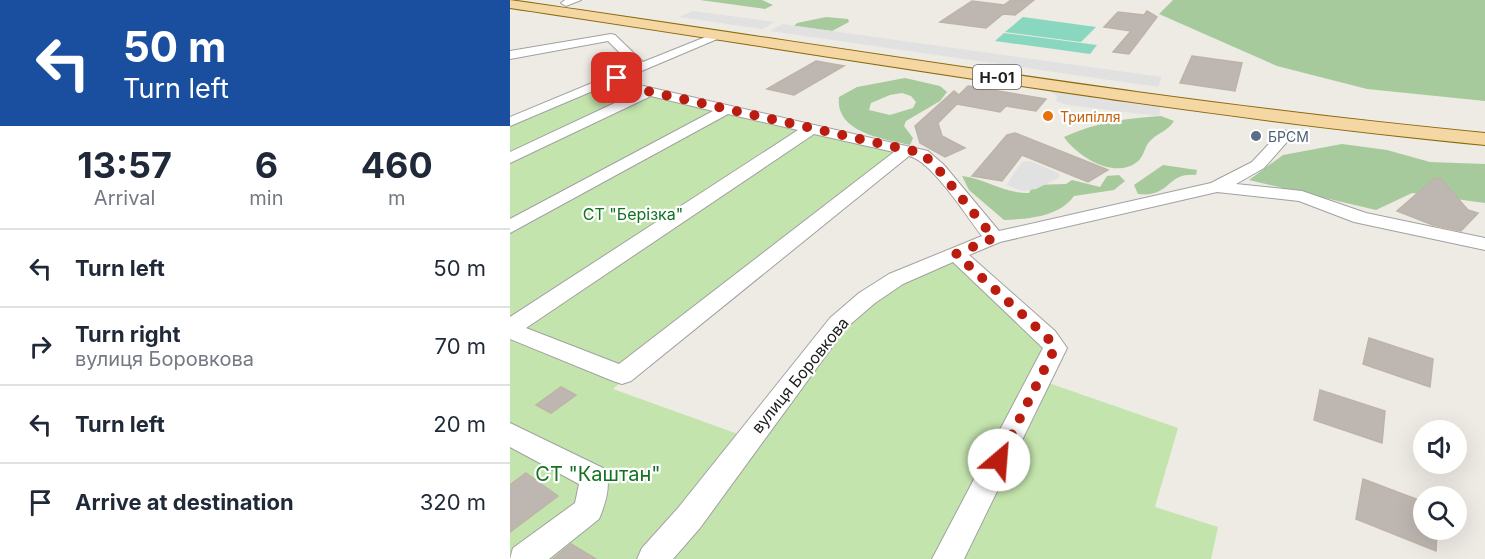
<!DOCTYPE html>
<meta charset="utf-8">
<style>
:root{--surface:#fff;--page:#f6f6f7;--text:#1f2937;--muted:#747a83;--line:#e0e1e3}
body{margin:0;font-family:Inter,sans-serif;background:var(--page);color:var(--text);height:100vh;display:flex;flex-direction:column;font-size:22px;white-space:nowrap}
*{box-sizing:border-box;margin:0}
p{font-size:20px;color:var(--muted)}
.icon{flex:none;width:33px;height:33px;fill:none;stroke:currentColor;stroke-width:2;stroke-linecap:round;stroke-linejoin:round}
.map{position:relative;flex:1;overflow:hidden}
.side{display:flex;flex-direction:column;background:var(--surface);width:510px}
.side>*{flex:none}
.hud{background:#1a4fa0;color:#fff;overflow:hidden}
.fabs{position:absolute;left:903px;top:420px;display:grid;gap:12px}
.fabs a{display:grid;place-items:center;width:54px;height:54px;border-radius:50%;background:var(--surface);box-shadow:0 6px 24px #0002;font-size:30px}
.pin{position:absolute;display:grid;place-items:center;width:51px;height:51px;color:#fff;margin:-26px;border-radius:12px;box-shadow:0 3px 9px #0006}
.me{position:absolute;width:66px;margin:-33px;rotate:27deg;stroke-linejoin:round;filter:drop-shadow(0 0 4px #0008)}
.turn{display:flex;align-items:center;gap:21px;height:126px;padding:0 24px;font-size:27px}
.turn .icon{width:78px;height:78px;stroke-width:2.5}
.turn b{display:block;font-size:42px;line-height:51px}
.eta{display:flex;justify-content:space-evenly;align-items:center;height:102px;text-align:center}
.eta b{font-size:36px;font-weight:700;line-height:42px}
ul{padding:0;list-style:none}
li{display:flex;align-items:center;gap:18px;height:78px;padding:0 24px;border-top:2px solid var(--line)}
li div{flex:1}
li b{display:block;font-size:22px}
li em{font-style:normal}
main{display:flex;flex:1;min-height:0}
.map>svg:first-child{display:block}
</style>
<main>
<section class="side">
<div class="hud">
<div class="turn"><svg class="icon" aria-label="left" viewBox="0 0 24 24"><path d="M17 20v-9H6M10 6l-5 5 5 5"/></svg><div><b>50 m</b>Turn left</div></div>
</div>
<div class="eta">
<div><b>13:57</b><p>Arrival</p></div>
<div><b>6</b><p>min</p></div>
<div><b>460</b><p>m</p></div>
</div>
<ul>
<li><svg class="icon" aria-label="left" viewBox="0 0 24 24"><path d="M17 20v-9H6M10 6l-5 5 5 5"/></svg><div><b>Turn left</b></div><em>50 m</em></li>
<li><svg class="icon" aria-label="right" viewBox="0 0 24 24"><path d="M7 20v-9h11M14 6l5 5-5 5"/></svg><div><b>Turn right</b><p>вулиця Боровкова</p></div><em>70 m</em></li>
<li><svg class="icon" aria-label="left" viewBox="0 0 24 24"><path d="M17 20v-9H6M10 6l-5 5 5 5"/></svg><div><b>Turn left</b></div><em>20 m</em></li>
<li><svg class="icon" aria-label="arrive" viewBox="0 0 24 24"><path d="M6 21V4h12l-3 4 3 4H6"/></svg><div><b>Arrive at destination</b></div><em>320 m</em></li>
</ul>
</section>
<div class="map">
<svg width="975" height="559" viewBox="0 0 975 559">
<rect width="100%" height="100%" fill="#edebe4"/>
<path fill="#c4e4ad" d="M107,78L115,86L397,150L103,389L239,438L357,298L446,254L537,337L530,380L668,428L645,507L708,527L701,559H0V122Z"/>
<path fill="#a6ca9c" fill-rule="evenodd" d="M190,0H252L263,5L255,9Z
M663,0H975V101L857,89L767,66L649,14Z
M316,17L338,19L339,22L322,31L284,26L287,23Z
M395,78L430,86L437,92L430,101L396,121L394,126L403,138L400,145C375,139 325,133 329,97L347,87ZM392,93L401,96L406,102L403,108L380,115L359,110L361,103L380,95Z
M651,116L664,121C658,131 647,133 639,142C634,148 634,157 627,162C604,180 567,156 554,137C584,123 617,118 651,116Z
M832,144L877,150L920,162L975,164V203L902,193L866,210L739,180L773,155Z
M653,165L687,170L686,175C656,172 661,198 628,194L624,185Z
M609,175L615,181L604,190L564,196C549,217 518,219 494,220L459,190L452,176C477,179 492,193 519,193L523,185L556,184L562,180L590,187L597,176Z"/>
<path fill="#88d7be" d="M513,17L586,27L571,42L495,32Z
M494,33L587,45L580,54L485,41Z"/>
<path fill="#e1e1e1" d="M183,11L265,22L252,29L169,17Z
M273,24L322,31L652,77L648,87L260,31Z
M459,76L651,105L649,116L557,105L546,101L547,96L537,90L466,79Z
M520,161L550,174L548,178L526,189L513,191L496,185L512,162Z"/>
<path fill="#beb7b1" stroke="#beb3a7" stroke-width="1.5" d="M501,0H524L505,15L493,14L476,28L430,22L462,1L494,5Z
M637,11L647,17L619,54L603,52L621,31L594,27L608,12L634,15Z
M682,56L732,63L725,91L670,83Z
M306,61L334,66L284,95L257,89Z
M458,86L536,99L526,111L496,106L490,112L447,104L428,123L432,136L455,148L435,157L410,143L405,126L444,91L449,95Z
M505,133L598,170L578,182L512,155L492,181L462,176L497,135Z
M925,178L931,179L958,210L968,213L951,231L923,225L887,211Z
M859,338L923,359L920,387L853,364Z
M51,387L66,395L41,413L26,405Z
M810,390L875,411L872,443L804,420Z
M16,473L48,496L0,532V485Z
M853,479L914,502V530H927L926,551L846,519Z
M61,544L86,559H43Z"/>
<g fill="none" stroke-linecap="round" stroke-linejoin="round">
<defs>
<path id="minor" d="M55,0H71L56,6L51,3Z
M208,32L212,33V37L115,78L120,83L418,151L434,165L489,231L701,183L742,162L770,132L775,130L783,135L754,168L726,184L792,191L856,213L975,238V250L844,222L789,201L707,192L490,242L459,255L545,331L557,348L454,559H422L533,348L443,262L393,284L365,303L336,328L190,528L163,559H127L132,548L168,508L320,318L349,293L379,274L472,236C457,217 422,161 399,156L121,381L112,384L103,381L0,339V317L288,130L218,114L0,233V219L203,111L141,96L0,163V152L126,93L110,89L104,82L0,126V117L123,66L98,41L0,59V51L101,34L105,35L133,62ZM304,134L384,152L109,364L16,328Z
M0,423L95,469C102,484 95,505 89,519L39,559H0L3,548L65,503L69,484L0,447Z"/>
<path id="major" d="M0,0C325,46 648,102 975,133V145C648,113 325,56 0,8Z"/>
</defs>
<use href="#minor" stroke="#a1a1a1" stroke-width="2"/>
<use href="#major" stroke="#8a6a0c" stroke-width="2"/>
<use href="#minor" fill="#fff" fill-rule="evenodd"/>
<use href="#major" fill="#f4d7a2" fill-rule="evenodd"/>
</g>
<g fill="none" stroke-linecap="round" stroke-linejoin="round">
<path stroke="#ba1d10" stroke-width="10" stroke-dasharray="0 18" d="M107,78L115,86L412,153L428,169L484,238L446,254L537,337L545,348L489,460"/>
</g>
<circle fill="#e8710a" stroke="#fff" stroke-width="2" cx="538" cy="116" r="6"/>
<circle fill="#5c6f8a" stroke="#fff" stroke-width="2" cx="746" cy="136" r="6"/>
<g text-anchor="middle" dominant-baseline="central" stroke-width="4.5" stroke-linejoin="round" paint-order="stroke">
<g font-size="14" fill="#c56008" stroke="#fff" text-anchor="start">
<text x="550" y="116">Трипілля</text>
</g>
<g font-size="14" fill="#4e5e75" stroke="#fff" text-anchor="start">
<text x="758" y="136">БРСМ</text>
</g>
<rect fill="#fff" stroke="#616161" stroke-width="1.5" x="463" y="65" width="48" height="24" rx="4.5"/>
<g font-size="15" font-weight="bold" fill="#1d1d1d">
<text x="487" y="77">Н-01</text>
</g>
<g font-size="16" fill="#147223" stroke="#fff">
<text x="123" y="214">СТ "Берізка"</text>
</g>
<g font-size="16" fill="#1d1d1d" stroke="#fff">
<text transform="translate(290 375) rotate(-51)">вулиця Боровкова</text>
</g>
<g font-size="20" fill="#147223" stroke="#fff">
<text x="88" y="474">СТ "Каштан"</text>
</g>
</g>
</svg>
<div class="fabs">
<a><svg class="icon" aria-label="sound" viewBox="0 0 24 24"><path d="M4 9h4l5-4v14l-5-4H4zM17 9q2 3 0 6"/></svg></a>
<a><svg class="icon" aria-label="search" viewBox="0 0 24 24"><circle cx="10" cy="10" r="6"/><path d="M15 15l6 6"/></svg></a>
</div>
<div class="pin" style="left:107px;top:78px;background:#d93025"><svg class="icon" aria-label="arrive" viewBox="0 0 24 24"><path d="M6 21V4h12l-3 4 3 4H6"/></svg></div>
<svg class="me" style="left:489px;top:460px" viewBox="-20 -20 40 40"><circle r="19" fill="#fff"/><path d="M0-13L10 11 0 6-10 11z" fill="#ba1d10"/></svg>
</div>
</main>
